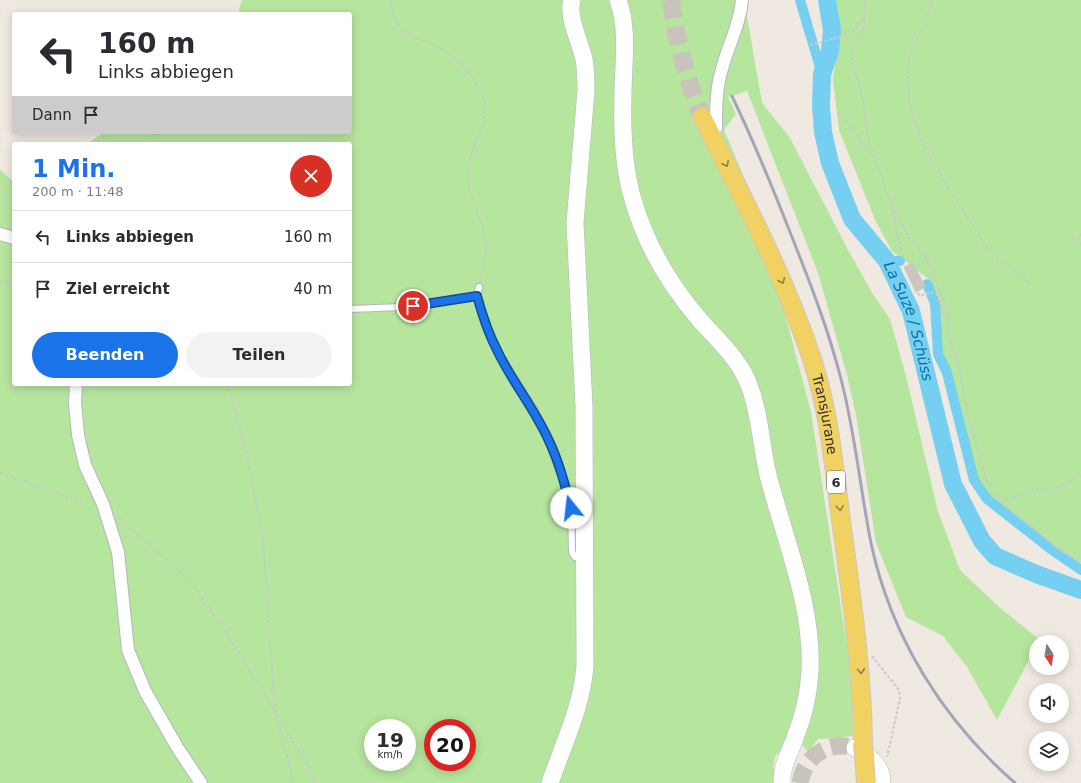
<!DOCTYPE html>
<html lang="de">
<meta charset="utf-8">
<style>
:root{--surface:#fff;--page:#f2f2f3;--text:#2b2b33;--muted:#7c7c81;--line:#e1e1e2;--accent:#1a73e8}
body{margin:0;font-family:"DejaVu Sans",sans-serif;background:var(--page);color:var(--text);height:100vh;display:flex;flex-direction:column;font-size:15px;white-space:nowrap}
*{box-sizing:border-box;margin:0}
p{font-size:13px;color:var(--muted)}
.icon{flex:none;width:22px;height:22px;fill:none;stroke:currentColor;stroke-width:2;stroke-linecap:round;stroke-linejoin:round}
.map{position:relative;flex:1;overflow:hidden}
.drawer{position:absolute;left:12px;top:142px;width:340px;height:244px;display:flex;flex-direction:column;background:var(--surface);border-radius:4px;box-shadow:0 2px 10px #0003}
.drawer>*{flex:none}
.hud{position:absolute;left:12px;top:12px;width:340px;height:122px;border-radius:4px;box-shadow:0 2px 10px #0003;background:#fff;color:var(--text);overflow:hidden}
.needle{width:26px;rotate:168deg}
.buttons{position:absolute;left:1029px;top:635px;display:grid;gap:8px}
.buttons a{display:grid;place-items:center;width:40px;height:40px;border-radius:50%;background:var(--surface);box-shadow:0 2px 10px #0003;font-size:20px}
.speed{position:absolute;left:364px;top:719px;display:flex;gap:8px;font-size:20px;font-weight:700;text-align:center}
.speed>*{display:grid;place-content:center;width:52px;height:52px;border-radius:50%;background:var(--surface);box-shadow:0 2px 10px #0003;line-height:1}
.speed small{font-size:10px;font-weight:400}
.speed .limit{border:6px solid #d22;background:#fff;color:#111}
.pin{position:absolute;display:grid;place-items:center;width:34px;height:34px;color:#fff;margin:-17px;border:2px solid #fff;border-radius:50%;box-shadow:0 1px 4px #0007}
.me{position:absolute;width:44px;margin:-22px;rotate:344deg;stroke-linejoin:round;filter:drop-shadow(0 0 3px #0008)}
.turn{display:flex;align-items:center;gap:14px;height:84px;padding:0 20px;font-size:18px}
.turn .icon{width:52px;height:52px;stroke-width:2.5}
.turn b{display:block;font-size:28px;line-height:34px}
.then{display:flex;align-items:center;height:38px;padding:0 20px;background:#0003;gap:8px;font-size:15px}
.round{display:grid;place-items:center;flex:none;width:42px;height:42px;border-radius:21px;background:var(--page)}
.overview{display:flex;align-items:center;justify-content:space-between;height:68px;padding:0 20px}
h1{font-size:24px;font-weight:600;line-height:30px;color:var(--accent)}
.primary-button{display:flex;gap:8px;margin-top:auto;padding:8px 20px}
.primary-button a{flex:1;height:46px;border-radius:24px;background:var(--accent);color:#fff;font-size:16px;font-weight:600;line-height:46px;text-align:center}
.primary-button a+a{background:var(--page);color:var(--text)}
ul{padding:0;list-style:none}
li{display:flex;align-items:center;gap:12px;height:52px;padding:0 20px;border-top:1px solid var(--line)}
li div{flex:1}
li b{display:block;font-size:15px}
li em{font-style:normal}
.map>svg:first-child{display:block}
</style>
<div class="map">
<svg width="1081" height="783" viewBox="0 0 1081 783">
<rect width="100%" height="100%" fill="#efe9e1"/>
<path fill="#b6e59e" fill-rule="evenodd" d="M242,0H746L745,5L762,103L790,138L847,248L874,296L890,319L906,376L938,512L960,570L999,607L1040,640L1036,642V647L997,720L967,667L943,636L906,617L876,543L856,415L847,375L818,273L747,91L728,97L736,114L724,130L757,208L811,412L856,705L857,735L840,738L818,739L808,752L802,745L809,714L775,757L773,769L777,770L776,783H0V170L14,182V384H350V144H87L104,132H350V14H238ZM373,728H407V762H373ZM433,728H467V762H433Z
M835,0H1081V564L997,508L973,471L964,447L938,352L939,307L930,280L892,251L876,222L839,130L833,80L837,48Z"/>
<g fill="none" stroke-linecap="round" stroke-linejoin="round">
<path stroke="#75cff0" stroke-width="10" d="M800,0L822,74
M887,261H900
M927,284L935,303L938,354L947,373L974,480L987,499L1052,550L1081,570"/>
<path stroke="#75cff0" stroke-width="18" id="s1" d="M827,0L832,30L830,51L822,74L821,106L823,132L830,163L852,219L887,261L911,311L953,484L982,541L995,556L1036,574L1081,590"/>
</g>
<path fill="#cbc7bf" stroke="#cbc5ba" d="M913,263L925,287L916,292L904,267Z"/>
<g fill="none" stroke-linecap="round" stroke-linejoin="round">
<path stroke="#c8c4bd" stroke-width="17" stroke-dasharray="17 8" stroke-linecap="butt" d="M800,783C804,756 829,740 855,748"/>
<path stroke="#c8c4bd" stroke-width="18" stroke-dasharray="18 9" stroke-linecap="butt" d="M671,0C676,41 687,79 702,117"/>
<defs>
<path id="lane" d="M477,296L479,287
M350,309L402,307L477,296L486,326L497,351L534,409L550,441L560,467L571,508L572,552L575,557L583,560"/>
<path id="street" d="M716,128C716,108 716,88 722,69C728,45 740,25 742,0
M0,234L14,238
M76,384L75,403L78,435L85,465L103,504L118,552L128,650L145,691L177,747L201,783"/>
<path id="secondary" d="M618,0C629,31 623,63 623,95C622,131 623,169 634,203C647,247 669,284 699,319C716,339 740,359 749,385C760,413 761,445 768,475C784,538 813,604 810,670C809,692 804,715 796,735C791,751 781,766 782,783
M855,748C869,755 883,767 882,783
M550,783C563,745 582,706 585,666L584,406L575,223L586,91C586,80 586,69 584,59C580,41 567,18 572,0"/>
<g id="primary">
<path id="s2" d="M702,117C742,196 784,275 812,359C829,411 834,466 841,520C851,594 862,667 863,742"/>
</g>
</defs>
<use href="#lane" stroke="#b4b7c1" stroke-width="8"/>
<use href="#street" stroke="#b4b7c1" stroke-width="14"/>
<use href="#secondary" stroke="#b4b7c1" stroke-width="18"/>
<use href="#primary" stroke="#c9c9c9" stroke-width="20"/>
<path stroke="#c9c9c9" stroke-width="2" stroke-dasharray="3 2" stroke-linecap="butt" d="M390,0C392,8 393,19 399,26C408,38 428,41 441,49C454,56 465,67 474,79C502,117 468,139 468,174C468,199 484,220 486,244C487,256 482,269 480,280
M866,0L863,29L854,44L852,59L862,97L869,142L893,209L910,239L926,258L943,298L949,318V338L953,351L958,363L968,417L987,481L995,494L1010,508L1057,548L1081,562
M931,0C929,25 910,42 908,65C904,122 932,162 961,207C971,222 980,240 992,252C1004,264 1019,274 1032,285
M810,45L851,34L863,18
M838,111L872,155
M153,132L157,144
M893,212L901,252
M1081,233L1079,238L1081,245
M0,281H9L14,283
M918,293L920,296L928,293H936L948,324
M227,384L246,450L263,539L275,712
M0,473L78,501L90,503
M1003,502L1033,490L1060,487L1081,474
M119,518L189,580L220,624L262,690L309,768L315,783
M872,656L899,690L900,699L887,757
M276,716L294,783"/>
<use href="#lane" stroke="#fff" stroke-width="6"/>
<use href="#street" stroke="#fff" stroke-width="12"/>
<use href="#secondary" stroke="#fff" stroke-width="17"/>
<use href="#primary" stroke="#f2d163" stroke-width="18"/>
<path stroke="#a3a6b8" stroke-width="3" d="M732,96C753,140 772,186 790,232C809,280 828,328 841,379C855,432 860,488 871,543C891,637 943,720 1015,783"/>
<defs>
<path id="primary-bridge" d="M863,742L866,783"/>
</defs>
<use href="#primary-bridge" stroke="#c9c9c9" stroke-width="20" stroke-linecap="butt"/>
<use href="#primary-bridge" stroke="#f2d163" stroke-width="18"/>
</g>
<defs><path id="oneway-chevron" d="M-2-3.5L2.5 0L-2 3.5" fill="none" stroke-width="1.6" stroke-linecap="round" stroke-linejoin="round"/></defs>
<g stroke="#908048">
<use href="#oneway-chevron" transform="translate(726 164) rotate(64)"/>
<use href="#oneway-chevron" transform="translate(782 281) rotate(67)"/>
<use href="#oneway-chevron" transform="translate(840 508) rotate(83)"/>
<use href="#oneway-chevron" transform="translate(861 671) rotate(85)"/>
</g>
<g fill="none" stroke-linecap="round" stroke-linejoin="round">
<defs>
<path id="route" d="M413,306L477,296C482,314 488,333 497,350C512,382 535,409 549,441C559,462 565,485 571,508"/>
</defs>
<use href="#route" stroke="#114b97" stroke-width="10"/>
<use href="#route" stroke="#1a73e8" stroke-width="7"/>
</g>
<g text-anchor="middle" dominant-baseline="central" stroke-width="4" stroke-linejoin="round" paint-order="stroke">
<rect fill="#fff" stroke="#6d6d6d" stroke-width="1" x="827" y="471" width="18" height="22" rx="3"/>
<g font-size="13" font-weight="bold" fill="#2e2e2e">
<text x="836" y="482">6</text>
</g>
<g font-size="14" fill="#2e2e2e" stroke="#fff">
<text stroke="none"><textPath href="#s2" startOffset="323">Transjurane</textPath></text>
</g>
<g font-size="15" font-style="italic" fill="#0d6fa3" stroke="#fff">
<text stroke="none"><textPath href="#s1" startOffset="345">La Suze / Schüss</textPath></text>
</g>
</g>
</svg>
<div class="buttons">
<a><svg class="needle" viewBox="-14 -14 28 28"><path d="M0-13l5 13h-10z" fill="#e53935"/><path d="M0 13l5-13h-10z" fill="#7c7c81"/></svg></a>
<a><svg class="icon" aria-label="sound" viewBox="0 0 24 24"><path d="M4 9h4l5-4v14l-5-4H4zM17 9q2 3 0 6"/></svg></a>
<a><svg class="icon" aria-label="layers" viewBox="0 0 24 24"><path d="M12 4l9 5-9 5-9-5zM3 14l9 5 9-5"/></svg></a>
</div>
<div class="speed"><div>19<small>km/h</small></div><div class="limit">20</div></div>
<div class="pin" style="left:413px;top:306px;background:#d93025"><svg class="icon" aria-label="arrive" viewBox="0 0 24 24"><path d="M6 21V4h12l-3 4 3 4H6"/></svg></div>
<svg class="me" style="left:571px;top:508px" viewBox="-20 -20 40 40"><circle r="19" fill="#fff"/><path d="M0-13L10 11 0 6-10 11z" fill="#1a73e8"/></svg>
<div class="hud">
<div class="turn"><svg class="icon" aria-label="left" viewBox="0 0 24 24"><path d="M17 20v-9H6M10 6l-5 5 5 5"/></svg><div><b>160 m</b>Links abbiegen</div></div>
<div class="then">Dann<svg class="icon" aria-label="arrive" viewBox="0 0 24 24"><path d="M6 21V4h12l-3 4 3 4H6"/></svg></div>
</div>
<section class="drawer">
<div class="overview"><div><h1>1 Min.</h1><p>200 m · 11:48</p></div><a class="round" style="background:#d93025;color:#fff"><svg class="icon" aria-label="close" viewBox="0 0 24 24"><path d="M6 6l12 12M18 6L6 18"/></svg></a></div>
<ul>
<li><svg class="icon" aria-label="left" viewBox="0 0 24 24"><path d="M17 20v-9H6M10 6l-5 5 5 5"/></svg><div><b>Links abbiegen</b></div><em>160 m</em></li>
<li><svg class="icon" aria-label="arrive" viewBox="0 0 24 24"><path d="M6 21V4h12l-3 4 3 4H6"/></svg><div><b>Ziel erreicht</b></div><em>40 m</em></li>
</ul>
<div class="primary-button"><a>Beenden</a><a>Teilen</a></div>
</section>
</div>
